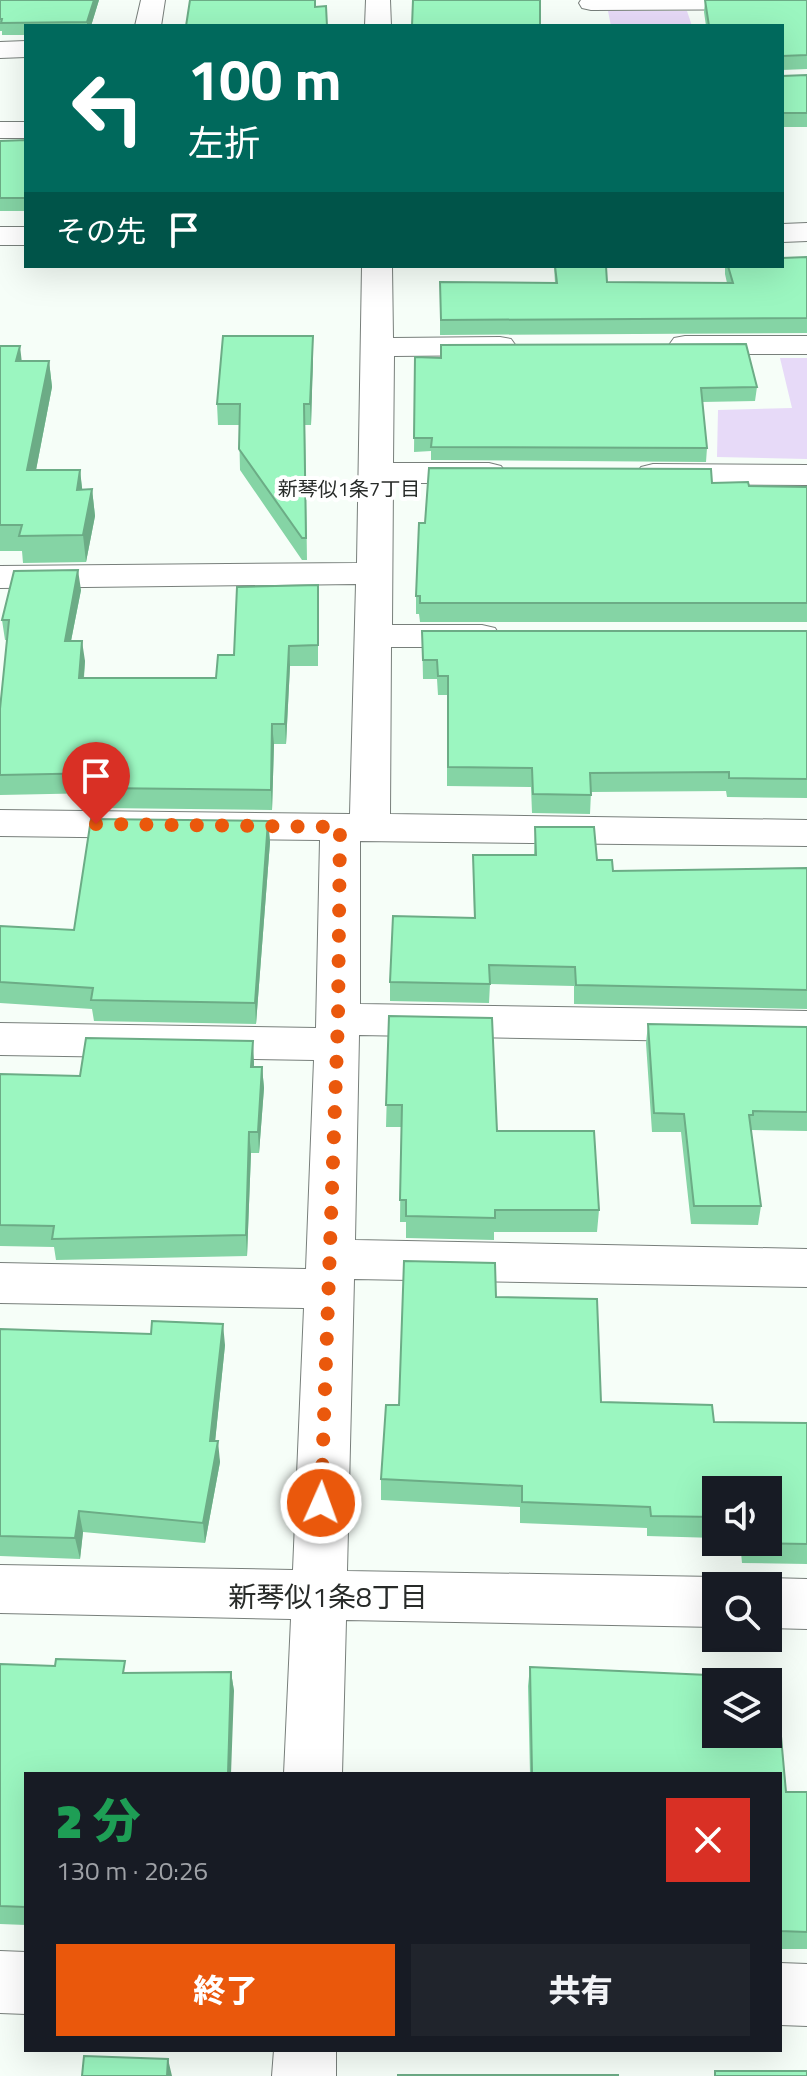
<!DOCTYPE html>
<html lang="ja">
<meta charset="utf-8">
<style>
:root{--surface:#171b24;--page:#20242c;--text:#f1f3f6;--muted:#9ea1a6;--accent:#ea580c}
body{margin:0;font-family:"Titillium Web","Noto Sans JP",sans-serif;background:var(--page);color:var(--text);height:100vh;display:flex;flex-direction:column;font-size:30px;white-space:nowrap}
*{box-sizing:border-box;margin:0}
p{font-size:26px;color:var(--muted)}
.icon{flex:none;width:44px;height:44px;fill:none;stroke:currentColor;stroke-width:2;stroke-linecap:round;stroke-linejoin:round}
.map{position:relative;flex:1;overflow:hidden}
.drawer{position:absolute;left:24px;top:1772px;width:758px;height:280px;display:flex;flex-direction:column;background:var(--surface);border-radius:0px;box-shadow:0 8px 32px #0002}
.drawer>*{flex:none}
.banner{position:absolute;left:24px;top:24px;width:760px;height:244px;border-radius:0px;box-shadow:0 8px 32px #0002;background:#00695c;color:#fff;overflow:hidden}
.controls{position:absolute;left:702px;top:1476px;display:grid;gap:16px}
.controls a{display:grid;place-items:center;width:80px;height:80px;border-radius:0px;background:var(--surface);box-shadow:0 8px 32px #0002;font-size:40px}
.pin{position:absolute;display:grid;place-items:center;width:68px;height:68px;color:#fff;margin:-82px -34px;border-radius:50% 50% 50% 0;rotate:-45deg;box-shadow:0 0 8px #0007}
.pin .icon{rotate:45deg}
.me{position:absolute;width:88px;margin:-44px;rotate:2deg;stroke-linejoin:round;filter:drop-shadow(0 0 6px #0008)}
.turn{display:flex;align-items:center;gap:28px;height:168px;padding:0 32px;font-size:36px}
.turn .icon{width:104px;height:104px;stroke-width:2.5}
.turn b{display:block;font-size:56px;line-height:68px}
.then{display:flex;align-items:center;height:76px;padding:0 32px;background:#0003;gap:16px;font-size:30px}
.round{display:grid;place-items:center;flex:none;width:84px;height:84px;border-radius:0px;background:var(--page)}
.headline{display:flex;align-items:center;justify-content:space-between;height:136px;padding:0 32px}
h1{font-size:48px;font-weight:800;line-height:60px;color:#1e9e55}
.primary-button{display:flex;gap:16px;margin-top:auto;padding:16px 32px}
.primary-button a{flex:1;height:92px;border-radius:0px;background:var(--accent);color:#fff;font-size:32px;font-weight:800;line-height:92px;text-align:center}
.primary-button a+a{background:var(--page);color:var(--text)}
.map>svg:first-child{display:block}
</style>
<div class="map">
<svg width="807" height="2076" viewBox="0 0 807 2076">
<rect width="100%" height="100%" fill="#f6fef8"/>
<path fill="#e7daf8" d="M608,11H687L692,26H611Z
M780,358H807V459L717,457L718,410L792,408Z"/>
<g fill="none" stroke-linecap="round" stroke-linejoin="round">
<defs>
<path id="street" d="M141,0H165L161,26H135Z
M366,0H390L391,26H365Z
M581,0H807V9L591,10L582,8L579,3Z
M26,41V57L0,58V42Z
M0,122H26V138H0Z
M362,266H392L393,338L500,337L511,339L516,346L511,353L500,355L394,356L393,463H489L501,466L506,473L501,480L489,483H393L392,625H482L495,628L500,636L495,644L482,647H391L390,814L807,820V846L360,841V1004L807,1011V1043L359,1035L355,1240L807,1249V1287L354,1279L347,1571L716,1577L736,1586H716V1627L346,1620L342,1774H284L291,1619L0,1613V1565L293,1570L304,1308L0,1303V1263L306,1269L314,1060L0,1055V1023L316,1028L320,840L0,836V810L350,814L356,584L0,588V566L357,563Z
M685,336H807V354H685L674,352L669,345L674,338Z
M653,464L807,465V485L653,484L641,481L636,474L641,467Z
M768,1578L807,1579V1629L768,1628V1586H749Z
M0,1951L26,1952V2014L0,2013Z
M780,1963L807,1964V2026L780,2025Z
M274,2050H336V2076H272Z"/>
<path id="secondary" d="M807,223V241L782,242V224Z
M0,227H26V245H0Z"/>
</defs>
<use href="#street" stroke="#787f7b" stroke-width="2"/>
<use href="#secondary" stroke="#787f7b" stroke-width="2"/>
<use href="#street" fill="#fff" fill-rule="evenodd"/>
<use href="#secondary" fill="#fff" fill-rule="evenodd"/>
</g>
<path fill="#85d4a5" d="M0,0H99L91,26H26V35H2V31H0Z
M705,0H807V69L782,70V26H706L704,12Z
M807,75V127H782V76Z
M26,140V211H0V141Z
M807,257V333L440,335V282L555,283L554,266H606L607,282L727,283L725,274V266H782Z
M0,346L22,361H49L52,387L36,470H80L82,490L92,489L95,516L86,562L23,563L22,551H0Z
M313,357L311,425H305L307,560H302L240,470L239,425H218L217,404Z
M415,357L757,387L755,401L702,402L707,448L706,462L431,460V451L414,452Z
M712,483L749,486L807,487V622H420L419,614H416V596L425,523Z
M318,585V666H290L286,744H274L272,810L101,808L99,793L0,795V709L7,640H5L2,620L81,590L71,641L85,661L84,678H216L234,655Z
M422,631H807V798L727,797L726,791L591,792L590,814L532,813L531,787L447,786V695H438L437,679H423Z
M268,821L270,842L256,1024L94,1021L92,1009L0,1003V926L74,930Z
M535,827L597,860L613,871L807,868V1009L574,1004V986L490,984L489,1003L390,1001V982L474,918L473,855H534Z
M389,1016L497,1131L599,1210L597,1232H494V1240L406,1238V1222H400L401,1127H386Z
M648,1024L807,1027V1131L751,1130L761,1206L758,1225L691,1224L681,1132H652L646,1043Z
M254,1062V1067H262L264,1088L259,1153H251L247,1256L56,1260L54,1247L0,1246V1074L80,1076Z
M496,1297L601,1402L714,1422L807,1423V1564L742,1563L740,1542H768L716,1490V1538L647,1536V1528L520,1523V1507L381,1500V1479L399,1405Z
M0,1329L225,1345L215,1441L220,1462L205,1543L83,1532L80,1559L0,1556Z
M0,1664L127,1673L231,1672L234,1691L26,1774V1925L0,1924Z
M530,1667L730,1676L731,1682H716V1734H768V1703H778L786,1792H807V1949H780V1774H530L528,1686Z"/>
<path fill="#6cac86" d="M94,0H99L91,26H87V22Z
M313,336V357L311,425L310,404Z
M20,346L23,372L16,361Z
M49,361L52,387L31,496L27,470Z
M80,470L83,496L77,490Z
M92,489L95,516L86,562L83,535Z
M78,570L81,590L67,661L65,641Z
M82,641L85,661L82,698L79,678Z
M289,646L290,666L286,744L285,724Z
M272,724L274,744L272,810L271,790Z
M268,821L270,842L256,1024L255,1003Z
M253,1041L254,1062L253,1088L251,1067Z
M262,1067L264,1088L259,1153L258,1132Z
M249,1132L251,1153L247,1256L246,1235Z
M223,1324L225,1345L213,1462L210,1441Z
M218,1441L220,1462L205,1543L203,1523Z
M79,1511L83,1532L80,1559L75,1538Z
M231,1672L234,1691L231,1774H228Z
M168,2059L172,2076H167Z"/>
<path fill="#9bf6c0" stroke="#6cac86" stroke-width="2" d="M0,0H94L87,22L1,23L2,19H0Z
M190,0H315V7L326,6L327,26H186Z
M413,0H540V26H412Z
M705,0H807V55L782,56V26H709Z
M807,75V113H782V76Z
M26,140V198H0V141Z
M807,257V318L441,320L440,282L557,283L555,266H606L607,282L733,283L728,266H782V258Z
M223,336H313L310,404H304L306,538H302L239,449L240,404H217Z
M746,344L757,387L701,388L707,448L431,447L432,438H414L415,357L441,358V345Z
M0,346H20L16,361H49L27,470H80L77,490L92,489L83,535L19,536L22,525H0Z
M429,468L711,469L712,483L748,482L749,486L807,487V603H420V596H416L419,523H425Z
M78,570L65,641H82L79,678H216L218,655H234L237,587L318,585V645L289,646L285,724H272L271,790L99,788L102,773L0,775V709L9,620H2L14,571Z
M422,631H807V779L729,778V772L590,773L591,795L533,794L532,768L448,767V676H438L437,660H423Z
M91,819L268,821L255,1003L91,1000L93,988L0,982V926L74,930Z
M535,827H594L597,860H612L613,871L807,868V990L576,985L575,967L489,965L490,984L390,982L393,916L475,918L473,855H536Z
M389,1016L492,1018L497,1131H594L599,1210H495V1218L406,1216V1200H400L402,1105H386Z
M648,1024L807,1027V1112L753,1111V1115H749L761,1206H694L684,1114L654,1113Z
M86,1038L253,1041L251,1067H262L258,1132H249L246,1235L52,1239L54,1226L0,1225V1074L80,1076Z
M404,1261L495,1263L496,1297L597,1299L601,1402L712,1405L714,1422L807,1423V1544L746,1543L768,1542V1490H716V1517L651,1516L650,1507L522,1502V1486L381,1479L386,1405H399Z
M152,1321L223,1324L210,1441H218L203,1523L79,1511L75,1538L0,1536V1329L151,1334Z
M56,1659L125,1661L123,1673L231,1672L228,1774H26V1907L0,1906V1664L55,1666Z
M530,1667L730,1676L731,1682H716V1734H768V1703H778L786,1792H807V1932L780,1931V1774H532Z
M84,2056L168,2059L167,2076H82Z
M715,2071H807V2076H715Z
M398,2075H618V2076H398Z"/>
<g fill="none" stroke-linecap="round" stroke-linejoin="round">
<path stroke="#ea580c" stroke-width="14" stroke-dasharray="0 25.2" d="M96,824L340,827L338,1019L321,1503"/>
</g>
<g text-anchor="middle" dominant-baseline="central" stroke-width="8" stroke-linejoin="round" paint-order="stroke">
<g font-size="20" fill="#282b29" stroke="#fff">
<text x="349" y="488">新琴似1条7丁目</text>
</g>
<g font-size="28" fill="#282b29" stroke="#fff">
<text x="328" y="1596">新琴似1条8丁目</text>
</g>
</g>
</svg>
<div class="controls">
<a><svg class="icon" aria-label="sound" viewBox="0 0 24 24"><path d="M4 9h4l5-4v14l-5-4H4zM17 9q2 3 0 6"/></svg></a>
<a><svg class="icon" aria-label="search" viewBox="0 0 24 24"><circle cx="10" cy="10" r="6"/><path d="M15 15l6 6"/></svg></a>
<a><svg class="icon" aria-label="layers" viewBox="0 0 24 24"><path d="M12 4l9 5-9 5-9-5zM3 14l9 5 9-5"/></svg></a>
</div>
<div class="pin" style="left:96px;top:824px;background:#d93025"><svg class="icon" aria-label="arrive" viewBox="0 0 24 24"><path d="M6 21V4h12l-3 4 3 4H6"/></svg></div>
<svg class="me" style="left:321px;top:1503px" viewBox="-20 -20 40 40"><circle r="17" fill="#ea580c" stroke="#fff" stroke-width="3"/><path d="M0-11L8 9 0 5-8 9z" fill="#fff"/></svg>
<div class="banner">
<div class="turn"><svg class="icon" aria-label="left" viewBox="0 0 24 24"><path d="M17 20v-9H6M10 6l-5 5 5 5"/></svg><div><b>100 m</b>左折</div></div>
<div class="then">その先<svg class="icon" aria-label="arrive" viewBox="0 0 24 24"><path d="M6 21V4h12l-3 4 3 4H6"/></svg></div>
</div>
<section class="drawer">
<div class="headline"><div><h1>2 分</h1><p>130 m · 20:26</p></div><a class="round" style="background:#d93025;color:#fff"><svg class="icon" aria-label="close" viewBox="0 0 24 24"><path d="M6 6l12 12M18 6L6 18"/></svg></a></div>
<div class="primary-button"><a>終了</a><a>共有</a></div>
</section>
</div>
